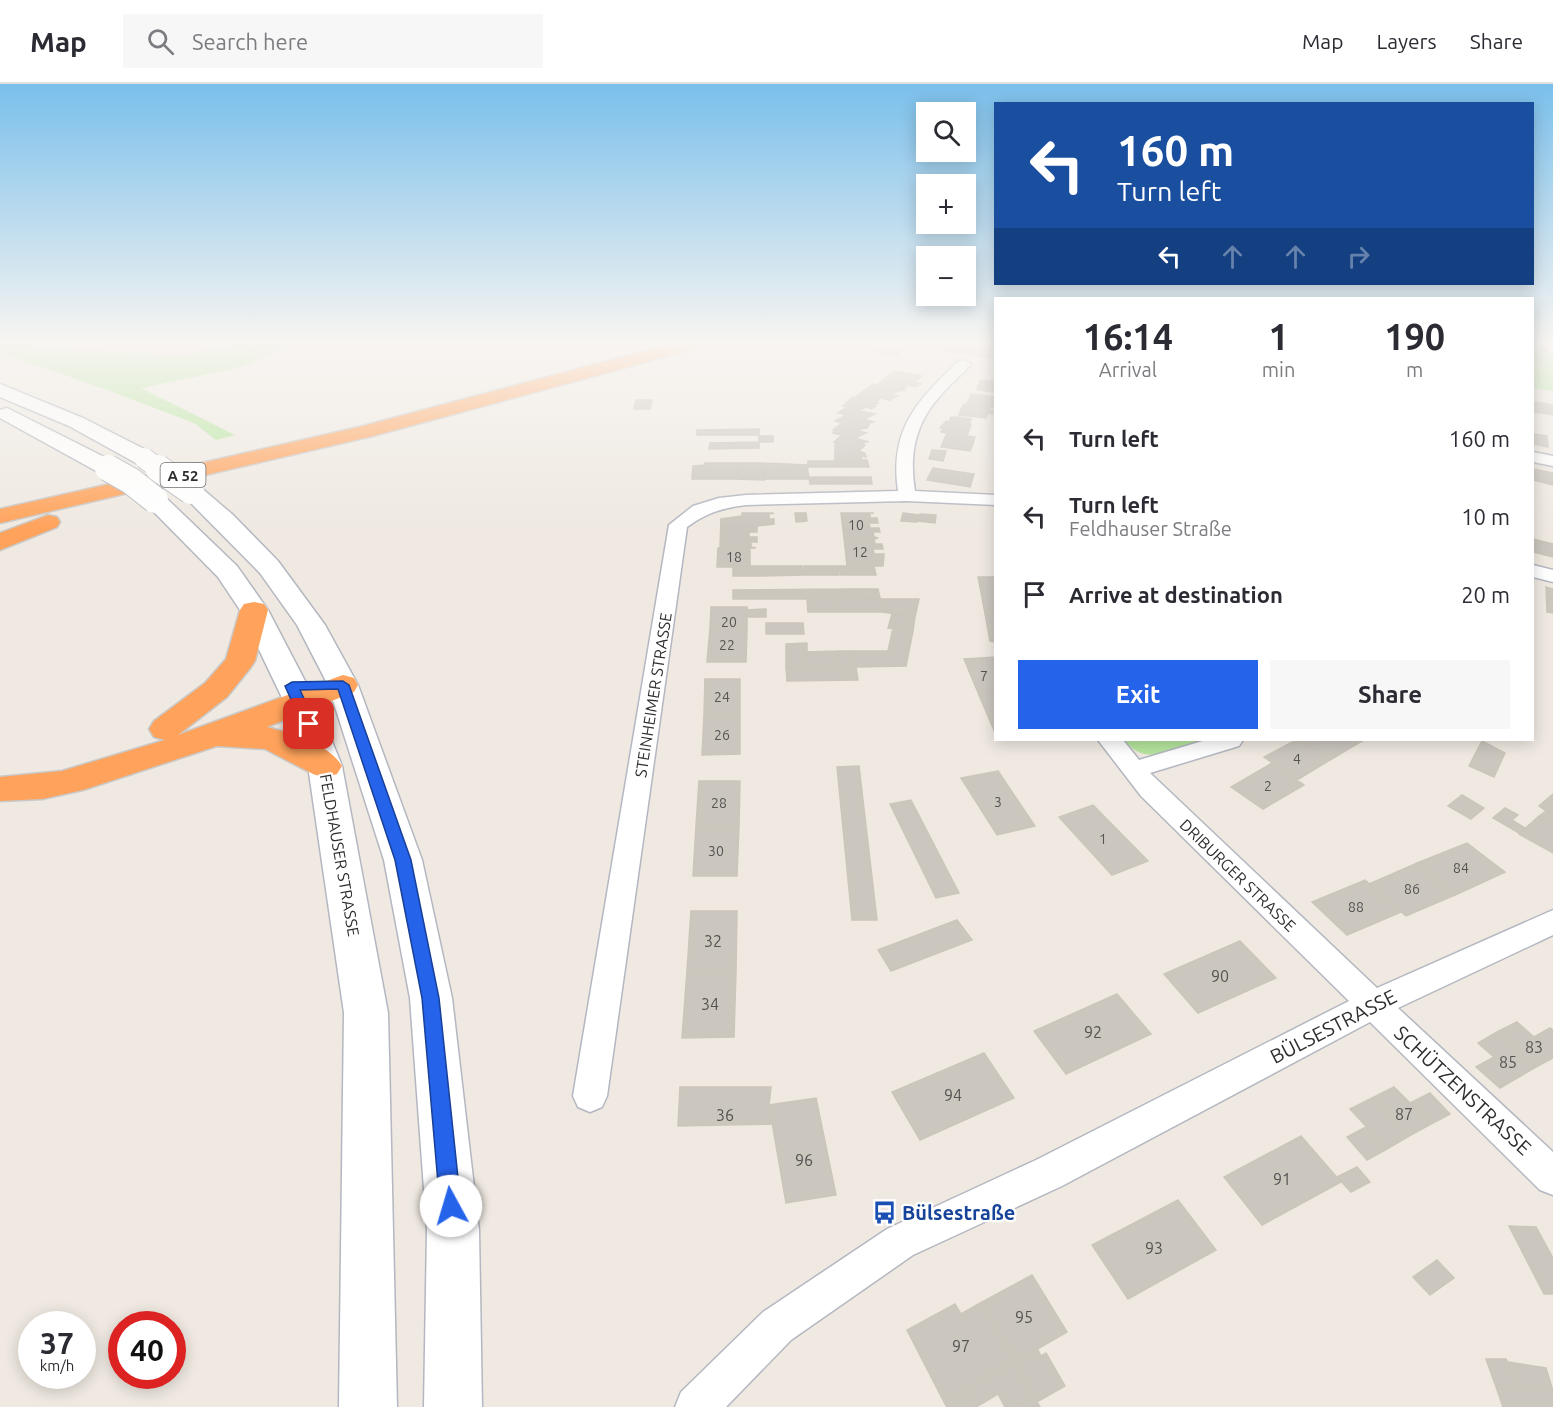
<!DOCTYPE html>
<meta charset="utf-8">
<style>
:root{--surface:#fff;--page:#f7f7f7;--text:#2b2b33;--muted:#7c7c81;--line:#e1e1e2;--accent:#2563eb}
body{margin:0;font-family:Ubuntu,sans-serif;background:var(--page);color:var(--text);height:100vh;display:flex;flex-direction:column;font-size:22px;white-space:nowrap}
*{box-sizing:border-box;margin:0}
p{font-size:20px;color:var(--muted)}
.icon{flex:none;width:33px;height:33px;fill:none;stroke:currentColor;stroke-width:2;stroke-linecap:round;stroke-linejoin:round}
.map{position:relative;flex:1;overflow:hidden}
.details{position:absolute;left:994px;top:213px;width:540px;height:444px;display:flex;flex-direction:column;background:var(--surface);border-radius:0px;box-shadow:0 3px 15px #0003}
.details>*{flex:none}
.hud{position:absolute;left:994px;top:18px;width:540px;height:183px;border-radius:0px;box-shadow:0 3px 15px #0003;background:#1a4fa0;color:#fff;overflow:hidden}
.buttons{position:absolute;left:916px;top:18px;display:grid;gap:12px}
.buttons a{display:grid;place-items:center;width:60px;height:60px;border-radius:0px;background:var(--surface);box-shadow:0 3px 15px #0003;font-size:30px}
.speed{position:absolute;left:18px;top:1227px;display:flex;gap:12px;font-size:30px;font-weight:700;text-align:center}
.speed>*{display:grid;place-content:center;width:78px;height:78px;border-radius:50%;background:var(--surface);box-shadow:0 3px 15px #0003;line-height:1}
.speed small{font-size:15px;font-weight:400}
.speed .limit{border:9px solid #d22;background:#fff;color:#111}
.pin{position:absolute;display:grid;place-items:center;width:51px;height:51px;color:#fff;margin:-26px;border-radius:12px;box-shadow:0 3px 9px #0006}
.me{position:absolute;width:66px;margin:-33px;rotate:354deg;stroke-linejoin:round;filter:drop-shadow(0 0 4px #0008)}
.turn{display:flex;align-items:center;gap:21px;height:126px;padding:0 24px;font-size:27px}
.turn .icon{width:78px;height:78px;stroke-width:2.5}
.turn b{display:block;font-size:42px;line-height:51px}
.lanes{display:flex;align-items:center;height:57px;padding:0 24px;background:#0003;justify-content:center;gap:30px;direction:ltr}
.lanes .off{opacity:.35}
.eta{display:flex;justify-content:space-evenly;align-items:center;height:102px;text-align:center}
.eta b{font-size:36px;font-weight:700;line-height:42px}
.button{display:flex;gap:12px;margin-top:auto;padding:12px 24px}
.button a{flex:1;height:69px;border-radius:0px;background:var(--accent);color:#fff;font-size:24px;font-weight:700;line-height:69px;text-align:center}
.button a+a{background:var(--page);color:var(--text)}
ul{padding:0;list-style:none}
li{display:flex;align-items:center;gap:18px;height:78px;padding:0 24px}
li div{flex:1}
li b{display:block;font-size:22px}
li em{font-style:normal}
header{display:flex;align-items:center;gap:36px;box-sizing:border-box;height:84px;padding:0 30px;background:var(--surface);border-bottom:2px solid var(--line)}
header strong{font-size:28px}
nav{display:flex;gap:33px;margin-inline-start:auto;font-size:21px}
.search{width:420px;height:54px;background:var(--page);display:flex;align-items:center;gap:15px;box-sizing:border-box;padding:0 21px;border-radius:0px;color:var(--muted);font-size:22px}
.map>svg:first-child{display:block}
</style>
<header>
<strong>Map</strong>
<div class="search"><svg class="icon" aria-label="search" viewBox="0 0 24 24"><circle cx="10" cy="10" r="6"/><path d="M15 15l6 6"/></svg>Search here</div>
<nav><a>Map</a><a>Layers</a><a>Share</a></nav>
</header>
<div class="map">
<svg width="1553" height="1323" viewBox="0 0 1553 1323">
<rect width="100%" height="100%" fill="#efe9e1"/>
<path fill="#b6e59e" d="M0,259H29L46,265L185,271L238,259H299L238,284L141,304L235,351L216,356L194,339L102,304L0,269Z
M1533,264L1553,270V307L1533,304Z
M1125,656H1205C1180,665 1143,684 1125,656Z"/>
<path fill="#cbc7bf" stroke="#cbc5ba" stroke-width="1.5" d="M859,259L879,264L874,267L853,263Z
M932,259H962L968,261L957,269L926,263Z
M969,260L996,264V269L990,274L959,268Z
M880,264L901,268L896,272L875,267Z
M894,287L922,292L915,298L922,300L918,299L916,301H919L917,303L903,300L901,301L907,303L903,306L905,307L877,301Z
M980,296L996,298V303L978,301Z
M873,300L877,301L902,306L889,310L898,312L889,316L892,317L881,314L876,318L879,319L854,314Z
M978,301L996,303V308L977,306Z
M971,310L996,313V319L969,315Z
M852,313L879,319L872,321L876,322L872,325L866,323L860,327L875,330L864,335L867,336L838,329L847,323L843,322Z
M969,315L996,319V321L994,324L967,320Z
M636,316H652L650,325H634Z
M1533,318L1542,319V329L1533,328Z
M1542,319L1553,321V331L1542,329Z
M964,320L990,323L989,326L993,327V329L961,325Z
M961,325L993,329L987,330L986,334L959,331Z
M846,331L867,336L875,338H871L867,344L856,346L866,349L855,354L858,355L833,349L836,346H833L842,339L835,337Z
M951,333H958L971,335L969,340L949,338Z
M946,337L949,338L971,340L967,352L941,348L943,344H940Z
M759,345V351H697V346Z
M947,349L967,352L975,353L973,360L944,356Z
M1533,350L1547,352L1548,363L1533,360Z
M842,351L869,358H865L862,360L865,361L860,366H853L865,369L866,373L861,372L862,376H867H835V361L837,359L834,358Z
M759,352H773V358H759Z
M944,356L973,360L970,367L941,363Z
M759,358V364L709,365L710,359Z
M932,366L946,367L943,377L929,375Z
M867,376L869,383H839L838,377Z
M808,377H837L838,383H808Z
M705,379H737V395H703Z
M737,379H763L764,396L737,395Z
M763,379L807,381L809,395H764Z
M704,381L703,395H692L693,382Z
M933,384L974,390L970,403L927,396Z
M1533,385L1553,389V401L1533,396Z
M809,393H839L840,400H810Z
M840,393H871L872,400H841Z
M742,429H774L769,430V435H774V440L757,442V448H749V453H757V458H751V463L756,464H720L721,435L742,432Z
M795,429H806L807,437L796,438Z
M841,429H874H870V434H877L878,439H869L870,444H879L880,448H873L874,453L878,454H844Z
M903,429L919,431L917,438L901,437Z
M920,430L936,431L935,439L918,437Z
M844,454H878L874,455L875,460H882L883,465H873L874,470H884L883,482H847Z
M1533,455L1553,460V473L1533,468Z
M718,464H750V482L717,483Z
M733,482H758V492H733Z
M759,482H802L803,491L759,492Z
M804,482H838L839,491H804Z
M839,482H874L876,491H841Z
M978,493H996V524H984Z
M1546,503L1553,505V529L1547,528Z
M841,505L843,515H733V506Z
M842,505H878L880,514L843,515Z
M836,515L837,528H808L807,516Z
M836,515H882L883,528H837Z
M882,515H919L915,533L883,528Z
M711,523H747V544H710Z
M984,524H996V558L990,557Z
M766,525V533H747V526Z
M892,530L915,533L913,547L888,544Z
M766,539H803L804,550H766Z
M710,544H747L746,578H707Z
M893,544L913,547L906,582L856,583L855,567H888Z
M807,559V583L786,584V560Z
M838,567H855L856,583H839Z
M838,567L839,583H807V568Z
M996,573V610L979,611L964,575Z
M856,583L858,596L787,597L786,584Z
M705,595H740V631H704Z
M996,610V651L979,611Z
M704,631H740V670L702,671Z
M1296,656H1299L1330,676L1297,696L1264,673Z
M1299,656H1360L1362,657L1330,676Z
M1482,657L1505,669L1494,693L1469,682Z
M1272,679L1304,701L1263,725L1231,703Z
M859,682L877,836H852L837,683Z
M998,687L1035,742L997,751L961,694Z
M699,697H740L739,742H696Z
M1553,710V741L1538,733L1546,727L1539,722Z
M1462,711L1484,724L1471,735L1448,722Z
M911,716L959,809L936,814L890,720Z
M1093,721L1148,777L1112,791L1059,733Z
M1505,724L1518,731L1512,736L1525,744L1519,749L1493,734Z
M1538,733L1553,741V769L1519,750Z
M696,742H739L737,792H693Z
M1467,759L1505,788L1455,811L1417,779Z
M1417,779L1455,811L1406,832L1369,800Z
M1365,796L1401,828L1347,851L1312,818Z
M691,827H737L736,887H687Z
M957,836L972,856L891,887L878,866Z
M1240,857L1276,894L1198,929L1164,890Z
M687,887H736L734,953L682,954Z
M1117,910L1151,950L1066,990L1034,947Z
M1517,938L1534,953L1550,944L1553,946V974L1536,983L1497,948Z
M1497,948L1536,983L1500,1004L1476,983L1494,973L1478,959Z
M984,969L1014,1014L920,1056L892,1008Z
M680,1003H771L769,1021L773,1040L678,1042Z
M1394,1003L1431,1040L1409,1052L1372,1014Z
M1430,1009L1450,1030L1431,1040L1410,1019Z
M816,1014L836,1111L786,1119L769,1021Z
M1372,1014L1409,1052L1387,1065L1350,1025Z
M1366,1043L1387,1065L1367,1076L1347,1053Z
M1301,1052L1341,1098L1262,1141L1224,1093Z
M1357,1083L1370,1098L1351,1108L1337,1093Z
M1178,1116L1216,1166L1128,1215L1092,1161Z
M1509,1142L1536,1143L1553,1174V1210H1544Z
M1437,1176L1454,1194L1430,1211L1413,1193Z
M1032,1191L1067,1248L1015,1278L982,1218Z
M982,1218L1015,1278L944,1318L907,1246L955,1220L961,1230Z
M1038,1266L1041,1272L1046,1269L1065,1302L1037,1318L1015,1278Z
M1486,1275H1506L1517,1302L1495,1300Z
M1015,1278L1034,1312L1014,1323H1005L998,1310L976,1323L967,1305Z
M1508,1278L1546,1284L1553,1307L1517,1302Z
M1495,1300L1553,1307V1323H1503Z
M967,1305L976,1323H947L944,1318Z
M1034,1312L1040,1323H1014Z"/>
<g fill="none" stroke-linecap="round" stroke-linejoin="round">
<defs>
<path id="lane" d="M82,259L73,263L70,261L72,259Z"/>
<path id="street" d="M964,276L971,280C962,291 950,300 941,311C915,339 909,370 915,407L996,411V421L907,417L746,421C722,424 706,429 687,443L607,1012L602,1023L590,1028L578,1023L573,1012L669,441L693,422L719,414L746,411L898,407C889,346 917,316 959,277Z
M1533,368L1553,372V382L1533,378Z
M1533,481L1553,486V498L1533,493Z
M1098,656H1123L1139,676L1206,656H1243L1239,662L1150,689L1377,904L1553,826V851L1398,924L1553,1068V1111L1540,1106L1370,938L1062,1102L913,1171L791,1256L726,1323H675L681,1308L763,1228L887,1145L1036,1076L1349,917L1141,712Z"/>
<path id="secondary" d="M0,300L83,334L152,369L155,374L152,379L144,381L136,379L69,342L0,313Z
M7,324L114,378L117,383L114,388L106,390L98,388L0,334V326Z
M191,400L199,402L233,431L278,477L325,541L358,601L422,776L452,914L479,1146L482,1323H424L427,1146L410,914L384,776L328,601L297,541L260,489L179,407L183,402Z
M155,409L163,411L237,482L268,526L317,620L342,682L388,929L397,1323H339L344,929L308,682L285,620L240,526L218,493L147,421L143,416L147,411Z"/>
<path id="highway" d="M674,259H705L702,263L373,352L0,439V425L363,342Z
M48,431L57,433L60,438L57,443L0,466V449Z
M254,518L264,520L268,526L255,577L251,583L227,613L178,651L343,591L354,594L358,601L354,608L267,643C292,650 328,659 342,682L337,690L325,694L313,690L265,665L217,662L83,706L42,715L0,717V693L62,687L165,656L154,653L149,645L154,637L205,599L226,575L240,526L244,520Z"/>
</defs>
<use href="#lane" stroke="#b4b7c1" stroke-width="3"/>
<use href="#street" stroke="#b4b7c1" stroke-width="3"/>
<use href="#secondary" stroke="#b4b7c1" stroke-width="3"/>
<use href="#highway" stroke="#c9c9c9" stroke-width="3"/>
<use href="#lane" fill="#fff" fill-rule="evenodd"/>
<use href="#street" fill="#fff" fill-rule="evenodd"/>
<use href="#secondary" fill="#fff" fill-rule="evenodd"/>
<use href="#highway" fill="#ffa35c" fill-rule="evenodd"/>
<defs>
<path id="rail" d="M1533,261L1553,267"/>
</defs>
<use href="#rail" stroke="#a3a6b8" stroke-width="4.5"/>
<use href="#rail" stroke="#fff" stroke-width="3" stroke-dasharray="8" stroke-linecap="butt"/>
<defs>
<path id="secondary-bridge-far1" d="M144,374L160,386
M106,383L111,386"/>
<path id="secondary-bridge" d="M108,384L131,397L155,416
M158,384L191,407"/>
</defs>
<use href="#secondary-bridge-far1" stroke="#b4b7c1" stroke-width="22" stroke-linecap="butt"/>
<use href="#secondary-bridge" stroke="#b4b7c1" stroke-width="28" stroke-linecap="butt"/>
<use href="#secondary-bridge-far1" stroke="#fff" stroke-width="20"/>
<use href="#secondary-bridge" stroke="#fff" stroke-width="26"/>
</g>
<linearGradient id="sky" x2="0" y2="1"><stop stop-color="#7abfeb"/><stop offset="0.58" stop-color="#f8f5f2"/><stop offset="1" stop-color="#f8f5f2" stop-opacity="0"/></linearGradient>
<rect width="1553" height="445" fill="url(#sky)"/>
<path fill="#2563eb" stroke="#184099" stroke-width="1.5" d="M343,597L349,601L411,776L439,914L461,1122L458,1130L451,1133L443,1130L440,1122L422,914L395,776L338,605L300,606L316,640L309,645L302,640L285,602L292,598Z"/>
<defs>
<symbol id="bus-bare" viewBox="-9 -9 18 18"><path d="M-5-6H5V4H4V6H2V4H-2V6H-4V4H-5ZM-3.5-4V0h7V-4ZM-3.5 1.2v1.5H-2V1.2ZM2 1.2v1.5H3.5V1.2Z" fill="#1a4fb4" stroke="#fff" stroke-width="2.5" paint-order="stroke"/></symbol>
</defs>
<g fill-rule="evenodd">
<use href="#bus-bare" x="868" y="1112" width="33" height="33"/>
</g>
<g text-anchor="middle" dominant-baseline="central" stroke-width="4.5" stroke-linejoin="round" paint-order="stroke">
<g font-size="14" fill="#555452">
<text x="856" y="441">10</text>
<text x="860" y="468">12</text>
<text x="734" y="473">18</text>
<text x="729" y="538">20</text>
<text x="727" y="561">22</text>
<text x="984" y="592">7</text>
<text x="722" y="613">24</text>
<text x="722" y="651">26</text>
<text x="1297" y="675">4</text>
<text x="1268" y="702">2</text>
<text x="998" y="718">3</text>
<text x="719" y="719">28</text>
<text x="1103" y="755">1</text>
<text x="716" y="767">30</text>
<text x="1461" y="784">84</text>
<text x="1412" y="805">86</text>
<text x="1356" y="823">88</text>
</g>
<rect fill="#fff" stroke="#6d6d6d" stroke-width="1.5" x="160.5" y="379" width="45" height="24" rx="4.5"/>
<g font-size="15" font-weight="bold" fill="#2e2e2e">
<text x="183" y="391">A 52</text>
</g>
<g font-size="16" fill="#2e2e2e" stroke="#fff">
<text transform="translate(653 611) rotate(-81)">STEINHEIMER STRASSE</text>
<text transform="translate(340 771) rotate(80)">FELDHAUSER STRASSE</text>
<text transform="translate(1238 791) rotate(44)">DRIBURGER STRASSE</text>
</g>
<g font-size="16" fill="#555452">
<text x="713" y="857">32</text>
<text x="1220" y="892">90</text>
<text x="710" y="920">34</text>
<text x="1093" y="948">92</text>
<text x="1534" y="963">83</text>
<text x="1508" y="978">85</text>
<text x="953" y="1011">94</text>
<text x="1404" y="1030">87</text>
<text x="725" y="1031">36</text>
<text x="804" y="1076">96</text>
<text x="1282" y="1095">91</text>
<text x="1154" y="1164">93</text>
<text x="1024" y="1233">95</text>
<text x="961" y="1262">97</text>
</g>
<g font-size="20" fill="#2e2e2e" stroke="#fff">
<text transform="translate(1333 942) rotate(-27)">BÜLSESTRASSE</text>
<text transform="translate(1463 1006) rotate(43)">SCHÜTZENSTRASSE</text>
</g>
<g font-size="20" font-weight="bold" fill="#164399" stroke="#fff" text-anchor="start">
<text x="902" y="1128">Bülsestraße</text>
</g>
</g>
</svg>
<div class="buttons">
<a><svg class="icon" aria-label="search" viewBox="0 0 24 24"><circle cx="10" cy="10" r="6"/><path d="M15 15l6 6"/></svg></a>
<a>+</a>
<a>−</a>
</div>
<div class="speed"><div>37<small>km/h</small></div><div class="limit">40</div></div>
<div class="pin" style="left:309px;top:640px;background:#d93025"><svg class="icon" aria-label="arrive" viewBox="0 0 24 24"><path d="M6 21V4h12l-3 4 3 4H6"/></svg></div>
<svg class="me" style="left:451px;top:1122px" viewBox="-20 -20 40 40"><circle r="19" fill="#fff"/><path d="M0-13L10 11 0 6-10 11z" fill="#2563eb"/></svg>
<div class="hud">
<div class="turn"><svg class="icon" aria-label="left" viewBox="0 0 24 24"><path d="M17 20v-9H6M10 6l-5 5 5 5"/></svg><div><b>160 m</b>Turn left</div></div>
<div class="lanes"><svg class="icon" aria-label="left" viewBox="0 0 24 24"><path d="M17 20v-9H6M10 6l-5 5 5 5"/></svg><svg class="icon off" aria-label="ahead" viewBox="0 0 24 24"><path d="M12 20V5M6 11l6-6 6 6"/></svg><svg class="icon off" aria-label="ahead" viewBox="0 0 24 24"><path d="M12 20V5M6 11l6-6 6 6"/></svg><svg class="icon off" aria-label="right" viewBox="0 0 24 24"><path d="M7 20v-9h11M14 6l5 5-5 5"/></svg></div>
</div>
<section class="details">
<div class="eta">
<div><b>16:14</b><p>Arrival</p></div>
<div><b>1</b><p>min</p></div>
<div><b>190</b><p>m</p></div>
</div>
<ul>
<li><svg class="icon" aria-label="left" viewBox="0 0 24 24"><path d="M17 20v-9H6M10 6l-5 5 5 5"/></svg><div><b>Turn left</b></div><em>160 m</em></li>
<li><svg class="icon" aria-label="left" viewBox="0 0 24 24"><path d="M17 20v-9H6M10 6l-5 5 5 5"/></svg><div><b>Turn left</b><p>Feldhauser Straße</p></div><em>10 m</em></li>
<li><svg class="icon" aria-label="arrive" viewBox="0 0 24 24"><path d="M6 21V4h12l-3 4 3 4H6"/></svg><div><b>Arrive at destination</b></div><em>20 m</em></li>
</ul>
<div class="button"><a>Exit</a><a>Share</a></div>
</section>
</div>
